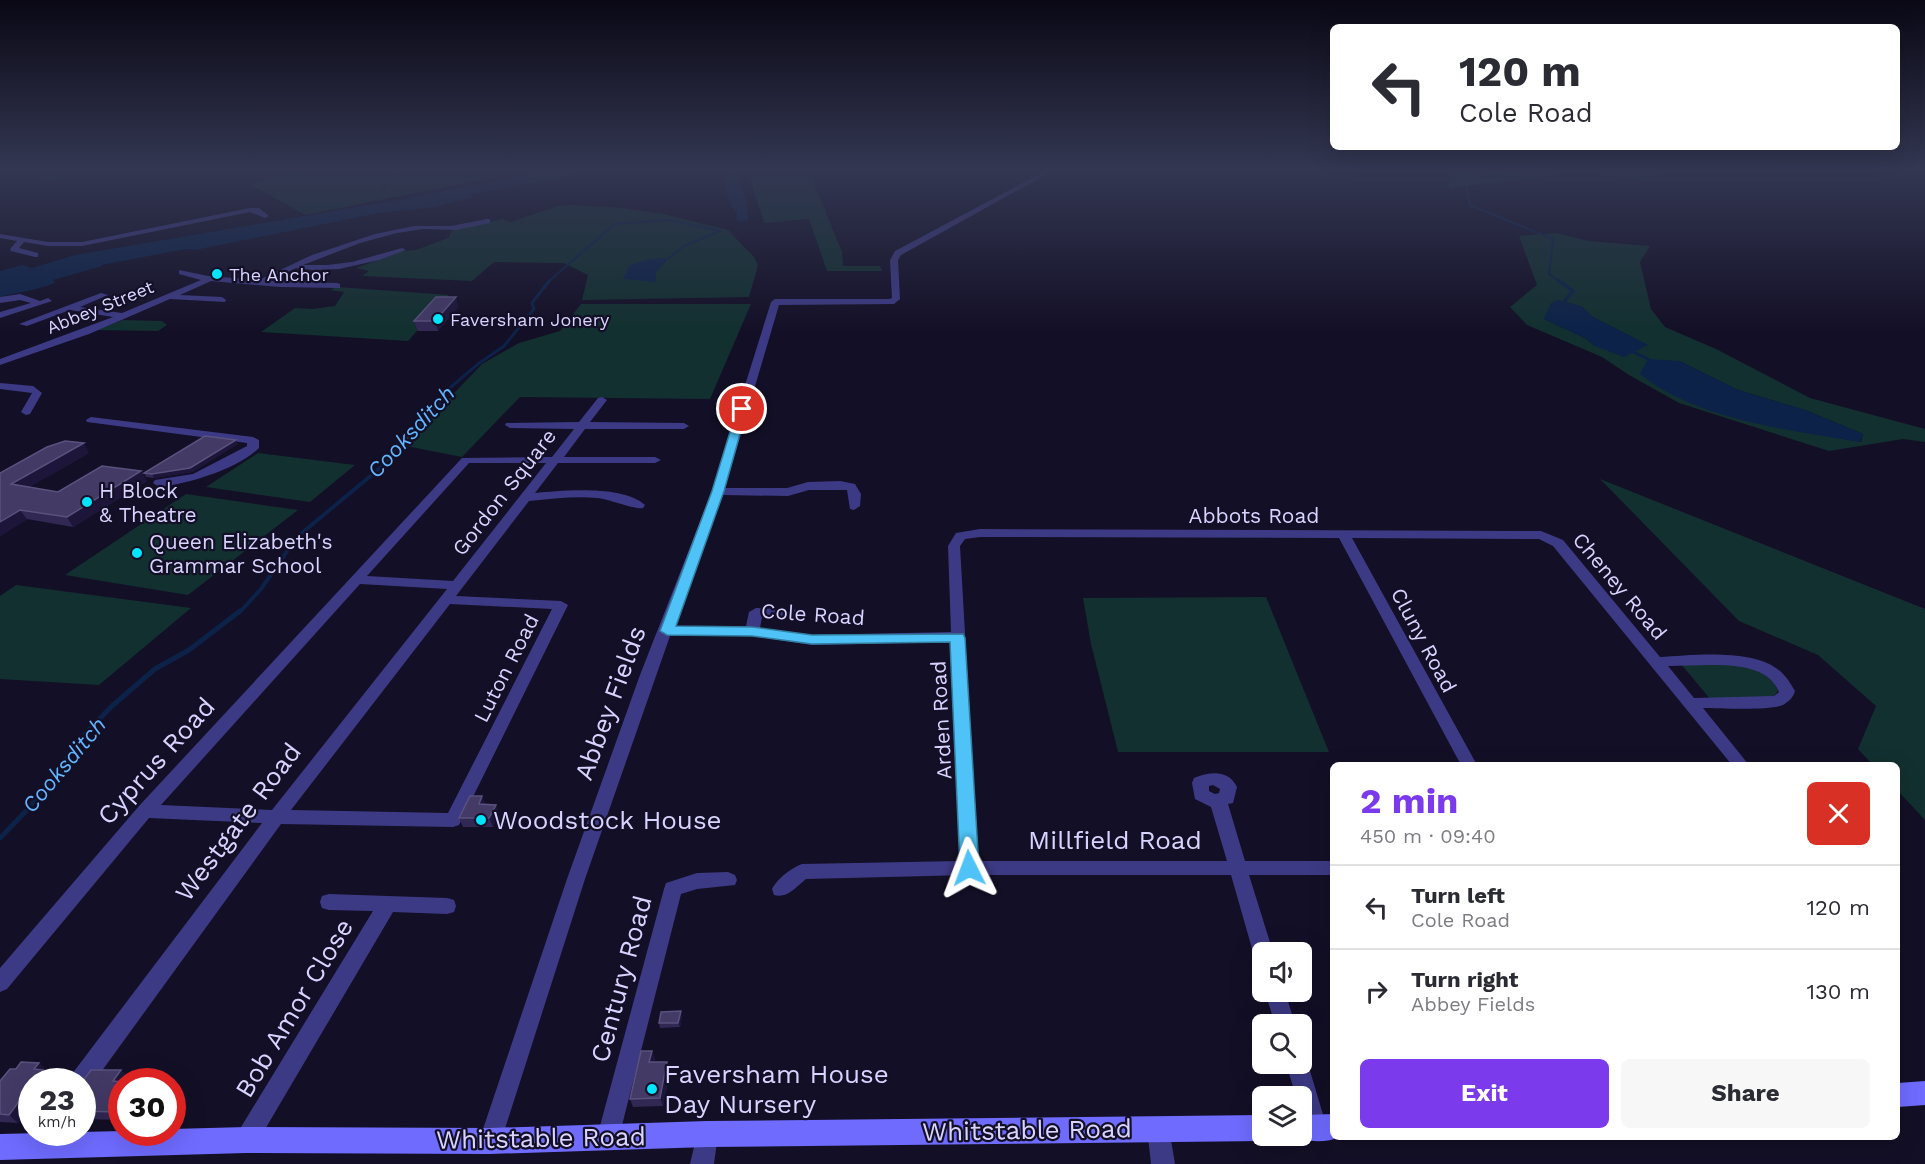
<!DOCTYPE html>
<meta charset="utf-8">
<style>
:root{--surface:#fff;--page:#f7f7f7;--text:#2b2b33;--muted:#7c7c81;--line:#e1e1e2;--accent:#7c3aed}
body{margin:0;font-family:"Work Sans",sans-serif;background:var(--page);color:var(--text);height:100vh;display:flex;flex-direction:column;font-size:22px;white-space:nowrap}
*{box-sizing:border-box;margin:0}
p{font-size:20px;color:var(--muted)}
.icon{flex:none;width:33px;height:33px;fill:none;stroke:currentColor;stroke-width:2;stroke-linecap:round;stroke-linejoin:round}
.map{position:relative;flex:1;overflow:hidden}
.panel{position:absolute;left:1330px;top:762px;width:570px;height:378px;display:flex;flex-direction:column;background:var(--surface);border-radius:9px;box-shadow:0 6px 24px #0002}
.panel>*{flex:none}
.guide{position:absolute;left:1330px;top:24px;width:570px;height:126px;border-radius:9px;box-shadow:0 6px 24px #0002;background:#fff;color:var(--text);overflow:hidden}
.buttons{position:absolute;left:1252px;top:942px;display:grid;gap:12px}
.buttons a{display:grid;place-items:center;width:60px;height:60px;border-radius:9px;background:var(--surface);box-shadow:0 6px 24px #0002;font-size:30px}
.speed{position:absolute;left:18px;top:1068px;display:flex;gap:12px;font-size:30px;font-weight:700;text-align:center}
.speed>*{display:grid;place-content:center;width:78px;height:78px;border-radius:50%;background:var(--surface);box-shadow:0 6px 24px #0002;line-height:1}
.speed small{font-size:15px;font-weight:400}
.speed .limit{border:9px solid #d22;background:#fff;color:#111}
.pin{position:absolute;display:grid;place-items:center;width:51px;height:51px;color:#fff;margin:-26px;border:3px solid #fff;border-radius:50%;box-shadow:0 2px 6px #0007}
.me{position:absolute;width:66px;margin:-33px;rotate:357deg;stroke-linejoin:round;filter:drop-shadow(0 0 4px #0008)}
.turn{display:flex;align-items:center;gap:21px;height:126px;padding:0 30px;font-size:27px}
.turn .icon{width:78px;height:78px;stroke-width:2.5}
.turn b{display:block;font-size:42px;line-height:51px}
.round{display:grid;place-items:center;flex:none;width:63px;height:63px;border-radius:9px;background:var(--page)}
.overview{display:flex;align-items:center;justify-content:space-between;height:102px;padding:0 30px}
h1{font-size:36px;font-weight:700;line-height:45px;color:var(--accent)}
.action{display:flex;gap:12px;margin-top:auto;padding:12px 30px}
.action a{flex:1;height:69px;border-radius:9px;background:var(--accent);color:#fff;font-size:24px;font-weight:700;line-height:69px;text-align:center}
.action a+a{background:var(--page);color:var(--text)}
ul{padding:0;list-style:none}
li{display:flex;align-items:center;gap:18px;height:84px;padding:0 30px;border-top:2px solid var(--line)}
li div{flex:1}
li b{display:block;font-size:22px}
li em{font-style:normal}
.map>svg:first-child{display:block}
</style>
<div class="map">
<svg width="1925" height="1164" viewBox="0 0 1925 1164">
<rect width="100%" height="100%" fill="#130f26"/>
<path fill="#12302f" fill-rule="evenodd" d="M60,169L89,170L50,180L31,176Z
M306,169H535L305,215L250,184Z
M747,169H811L809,171L842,252L843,266H880L882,271H827L809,219L764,223Z
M1467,169H1771L1764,171L1660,172L1657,181L1578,172L1449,188V177Z
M570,205L622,208L663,214L728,230L754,257L758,265L749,297L582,300L588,275L564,263L494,262L472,281L362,276L369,271L356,268L403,251L416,250L448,238L453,229L503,219L511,222L558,206Z
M1557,233L1588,241L1650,246L1640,262L1651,309L1665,327L1716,349L1810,398L1925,429V442L1903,439L1829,451L1679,403L1629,375L1602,357L1527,325L1510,307L1537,285L1519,236ZM1581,306L1593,317L1647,345L1595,346L1585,338L1544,319ZM1679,361L1738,390L1805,410L1863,434L1861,442L1776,427L1709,410Z
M337,287L449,295L408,341L261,332L295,308L312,309L335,306L344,292L330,290Z
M581,304H751L710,399L520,397L462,457L401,445L403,439L436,412L482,364L519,343L560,331Z
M123,320L162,321L167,325L158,331L96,330Z
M258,453L355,465L310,502L206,487Z
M1600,479L1925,609V820L1898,791V765H1873L1858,749L1876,706L1818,655L1739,621Z
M186,494L298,510L188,595L65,575Z
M16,585L191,608L99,685L0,679V596Z
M1266,597L1329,752H1118L1091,644L1083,598Z
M1681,664C1707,664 1768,658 1778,691L1773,697L1711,700Z"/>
<path fill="#0c2248" d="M555,169H609L471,194L473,197L434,207L379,213L195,250L186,249L101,265L102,266L53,280L55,283L52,284C34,291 18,292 0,297V271L22,265L32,268L75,255L398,200Z
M729,169L737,170L747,203L748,220L739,222L736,219L737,212L731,206L723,181L732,172Z
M669,258L656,272V282L623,279L630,265L650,259Z
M1558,300L1581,306L1593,317L1648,345L1624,357L1595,346L1585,338L1544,319L1551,303Z
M1648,359L1679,361L1738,390L1805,410L1863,434L1860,442C1790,430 1697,420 1640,374Z"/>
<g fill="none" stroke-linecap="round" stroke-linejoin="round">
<path stroke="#0c2248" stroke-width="2" d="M1509,169L1464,177L1470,205L1553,239L1549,274L1560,282
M382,190L398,176L399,169
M669,258L684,246L720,231
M548,282L615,224L668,220L721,231"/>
<path stroke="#0c2248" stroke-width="3" d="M1558,280L1573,291L1564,302
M1633,352L1648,359
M417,426L441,402L444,393L478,364L504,346L534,309L532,303L550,280"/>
<path stroke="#0c2248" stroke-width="4" d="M239,613L261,589L297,537L385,464L402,439L419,425"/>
<path stroke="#0c2248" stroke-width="5" d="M0,838L28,809L86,733L112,706L155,669L189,650L240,611"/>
<path fill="#3d3a85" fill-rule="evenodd" d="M1049,169H1056L901,255L898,260L900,299L894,304L779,305L725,488H787L808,482L840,481L855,484L861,494L860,506L854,510L850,509L847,490H809L788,496L723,495L674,626H746L749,612L756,608L803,610L805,613L798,617H762L760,628L812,635L951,632L948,546L956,533L980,529L1541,531L1563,540L1660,657C1694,655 1760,647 1784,675C1788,679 1792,686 1795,691C1793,698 1789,701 1783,705C1770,711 1720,708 1703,708L1749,765H1732L1553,546L1539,539L1352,538L1477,765H1461L1339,538L980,537L965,539L960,546L978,861H1227L1211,807L1195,799L1192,783L1194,778C1210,772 1228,769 1237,787L1233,803L1228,804L1245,861H1334V875H1249L1273,952H1263V961L1256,958L1253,952L1231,875H969L806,879C796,887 787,899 774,895L772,889C777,879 791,868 802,864L960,861L951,642L812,645L752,636H670L585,879L501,1141L498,1149L490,1152L482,1149L479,1141L567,879L640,675L712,491L771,302L775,299H889L892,298L890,260L895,251ZM1710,665C1734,665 1769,666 1779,692L1774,696L1694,698L1668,666ZM1213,785L1220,789L1219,793L1215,794L1209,791V786Z
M250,208H259L269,216L265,218L250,212L82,246H48L24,242L19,248L38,253V257H35L11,251L10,249L17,241L0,238V234L48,242H82Z
M487,219H490V223L456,230L423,229L397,233L360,243L303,265H327L352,262L402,248L406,250L379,260L339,269L313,270L296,268L270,281L337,283L340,284V288L280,287L211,281L180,295L222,297L226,300L225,302L170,299L89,334L0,365V359L113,317L70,310L27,326L19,324L101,293L108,295L80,307L122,313L201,280L179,274V270L208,276L259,280L312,255L375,234L414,226H451Z
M20,294L40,301L48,298L52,301L0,318V312L31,303L20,300L0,303V297Z
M0,383L33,386L42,393L30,414L26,415L21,412L32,393L0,389Z
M602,397L607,400L590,422L684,423L689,426L684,429H585L564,457H655L661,460L655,463H558L535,493C563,490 624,485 645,505L643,508C634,510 610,499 597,498C574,496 552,499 529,501L456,596L561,601L568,605L459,825L453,827L281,824L88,1090L82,1092V1082H69L72,1074L262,823L149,818L7,989L0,992V968L139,806L462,458L552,457L574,429L510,428L505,425L506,423L579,422L598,398ZM469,463H546L453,581L367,576ZM360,584L447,589L272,810L161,805ZM450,604L552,609L448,813L291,810Z
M91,417L253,437L259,440V448C238,469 188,484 159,487L153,483L155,480L193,474L247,446V443L87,422L86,420Z
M728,872L735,875L737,880L735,885L697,889L681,894L619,1137L616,1145L608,1148L600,1145L597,1137L664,889L666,883L697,873Z
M329,894L447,898L454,900L456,906L454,912L447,914L393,912L254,1148L246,1151L238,1148L235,1140L238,1132L373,911L329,910L322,908L320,902L322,896Z
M1265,992H1285L1295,1024H1275Z
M1302,1056L1308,1064L1327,1128L1324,1136L1316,1139L1308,1136C1302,1122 1302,1111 1302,1096H1296L1286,1064H1302Z
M1158,1117L1166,1120L1169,1128L1175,1164H1151L1147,1128L1150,1120Z
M707,1123L715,1126L718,1134L714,1164H690L699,1126Z"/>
<path fill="#6f6bff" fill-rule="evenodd" d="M1925,1081V1105L1898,1107V1083Z
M1334,1114V1137H1340C1327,1143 1306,1142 1293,1137L1302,1136V1115Z
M1263,1115V1136H1273L1263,1141L707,1147L490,1154L246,1153L0,1160V1134L122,1131L172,1132V1129L246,1127L490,1128L707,1121Z"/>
</g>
<path fill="#312854" d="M458,307L438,331H418L414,321Z
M238,444L192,472L154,478L146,477L144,473Z
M89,453L29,487L58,492L147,481L73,527L27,519L0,536V473Z
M486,804L499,814L493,827H463L459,818Z
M682,1016L680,1027L660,1028L659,1023Z
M652,1051L655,1059L654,1062L670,1071L663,1106L633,1107L630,1099Z
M121,1070L129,1079L127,1082H122V1120L82,1119V1082Z
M48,1071L46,1073L51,1078L32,1082V1105L18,1123L0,1122V1081Z"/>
<path fill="#1d163a" d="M456,297L458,307L438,331L435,321Z
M236,440L238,444L192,472L154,478L152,474Z
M84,443L89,453L17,494L11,484Z
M141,471L147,481L73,527L67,517Z
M20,510L27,519L0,536V522Z
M482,796L486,805L479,804Z
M496,805L499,814L493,827L489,818Z
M681,1011L682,1016L680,1027L678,1023Z
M652,1051L655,1059L652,1071L649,1062Z
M667,1062L670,1071L663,1106L660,1098Z
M39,1063L48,1071L46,1073L51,1078L49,1082H34V1069Z
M121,1070L129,1079L127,1082L113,1081Z
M32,1084V1105L18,1123L9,1115Z
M122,1102V1118L115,1112Z"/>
<path fill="#433a66" stroke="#5a527e" stroke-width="1.5" d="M436,297H456L435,321H414Z
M205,436L236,440L190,468L152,474L144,473Z
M65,441L84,443L11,484L58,492L102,466L141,471L67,517L20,510L0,522V473L47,447Z
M470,796H482L479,804L496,805L489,818H459Z
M681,1011L678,1023H659L661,1012Z
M641,1051H652L649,1062H667L660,1098L630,1099Z
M21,1062L39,1063L34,1069L43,1070L34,1082H32V1084L9,1115L0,1114V1081L10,1069H16Z
M91,1070H121L113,1081L123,1082H122V1102L115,1112L82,1111V1082Z"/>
<linearGradient id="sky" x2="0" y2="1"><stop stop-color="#0a0815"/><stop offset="0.51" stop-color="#333752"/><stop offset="1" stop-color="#333752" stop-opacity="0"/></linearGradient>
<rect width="1925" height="332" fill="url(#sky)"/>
<path fill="#4fc3f7" stroke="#337fa1" stroke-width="1.5" d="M742,406L747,409L724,491L676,626L752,627L812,635L963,634L965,638L979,868L976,873L969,875L963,873L960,868L950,642L812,644L752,636L667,635L660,631L712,491L737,409Z"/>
<g fill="#00e5ff" stroke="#130f26" stroke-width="2">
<circle cx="217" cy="274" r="6"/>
<circle cx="438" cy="319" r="6"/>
<circle cx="87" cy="502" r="6"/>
<circle cx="137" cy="553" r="6"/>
<circle cx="481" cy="820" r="6"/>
<circle cx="652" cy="1089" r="6"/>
</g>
<g text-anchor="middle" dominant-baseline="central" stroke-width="4.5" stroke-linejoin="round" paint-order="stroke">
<g font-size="18" fill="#d9d4ff" stroke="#130f26" text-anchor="start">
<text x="229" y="274">The Anchor</text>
<text x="450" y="319">Faversham Jonery</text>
</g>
<g font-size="18" fill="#d9d4ff" stroke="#130f26">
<text transform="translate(100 307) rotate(-22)">Abbey Street</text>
</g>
<g font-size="21" fill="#d9d4ff" stroke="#130f26" text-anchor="start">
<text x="99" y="490">H Block<tspan x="99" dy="24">&amp; Theatre</tspan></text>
<text x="149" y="541">Queen Elizabeth's<tspan x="149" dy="24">Grammar School</tspan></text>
</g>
<g font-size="21" fill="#d9d4ff" stroke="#130f26">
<text transform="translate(504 492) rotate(-52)">Gordon Square</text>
<text x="1254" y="515">Abbots Road</text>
<text transform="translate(1620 586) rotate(50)">Cheney Road</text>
<text transform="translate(813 614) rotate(4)">Cole Road</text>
<text transform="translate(1424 640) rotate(62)">Cluny Road</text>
<text transform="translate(506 668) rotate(-63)">Luton Road</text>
<text transform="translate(941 720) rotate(-93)">Arden Road</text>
</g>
<g font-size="22" font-style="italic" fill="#62b6ff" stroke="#130f26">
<text transform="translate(411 432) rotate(-47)">Cooksditch</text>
<text transform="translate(64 765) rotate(-50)">Cooksditch</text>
</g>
<g font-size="26" fill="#d9d4ff" stroke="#130f26">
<text transform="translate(610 703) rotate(-70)">Abbey Fields</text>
<text transform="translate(156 761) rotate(-48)">Cyprus Road</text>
<text transform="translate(238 822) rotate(-53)">Westgate Road</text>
<text x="1115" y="840">Millfield Road</text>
<text transform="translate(621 979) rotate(-75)">Century Road</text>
<text transform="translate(294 1008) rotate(-59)">Bob Amor Close</text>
<text transform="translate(1027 1130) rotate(-1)">Whitstable Road</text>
<text transform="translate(541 1138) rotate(-1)">Whitstable Road</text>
</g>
<g font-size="26" fill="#d9d4ff" stroke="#130f26" text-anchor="start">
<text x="493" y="820">Woodstock House</text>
<text x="664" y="1074">Faversham House<tspan x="664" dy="30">Day Nursery</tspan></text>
</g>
</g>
</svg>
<div class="buttons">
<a><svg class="icon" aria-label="sound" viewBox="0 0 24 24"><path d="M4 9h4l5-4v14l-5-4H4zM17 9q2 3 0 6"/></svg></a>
<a><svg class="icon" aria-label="search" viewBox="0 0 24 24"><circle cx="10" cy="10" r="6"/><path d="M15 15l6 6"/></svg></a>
<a><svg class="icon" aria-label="layers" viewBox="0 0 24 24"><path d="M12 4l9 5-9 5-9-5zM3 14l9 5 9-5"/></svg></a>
</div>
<div class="speed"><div>23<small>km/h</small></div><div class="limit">30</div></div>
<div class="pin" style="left:742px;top:409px;background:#d93025"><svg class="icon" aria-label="arrive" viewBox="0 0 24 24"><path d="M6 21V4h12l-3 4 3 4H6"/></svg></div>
<svg class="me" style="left:969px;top:868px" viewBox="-20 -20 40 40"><path d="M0-17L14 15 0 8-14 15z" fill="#4fc3f7" stroke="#fff" stroke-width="4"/></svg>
<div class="guide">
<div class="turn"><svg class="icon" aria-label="left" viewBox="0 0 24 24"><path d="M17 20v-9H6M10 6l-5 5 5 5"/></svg><div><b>120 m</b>Cole Road</div></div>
</div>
<section class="panel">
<div class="overview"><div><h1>2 min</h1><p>450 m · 09:40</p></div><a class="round" style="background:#d93025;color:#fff"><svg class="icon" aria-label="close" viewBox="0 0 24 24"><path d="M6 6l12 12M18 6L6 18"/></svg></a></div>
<ul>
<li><svg class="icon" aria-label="left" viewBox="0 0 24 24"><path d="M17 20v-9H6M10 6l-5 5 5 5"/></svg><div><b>Turn left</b><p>Cole Road</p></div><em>120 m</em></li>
<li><svg class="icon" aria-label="right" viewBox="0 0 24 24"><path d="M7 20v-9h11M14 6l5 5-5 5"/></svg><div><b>Turn right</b><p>Abbey Fields</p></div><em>130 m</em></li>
</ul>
<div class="action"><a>Exit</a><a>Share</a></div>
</section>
</div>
